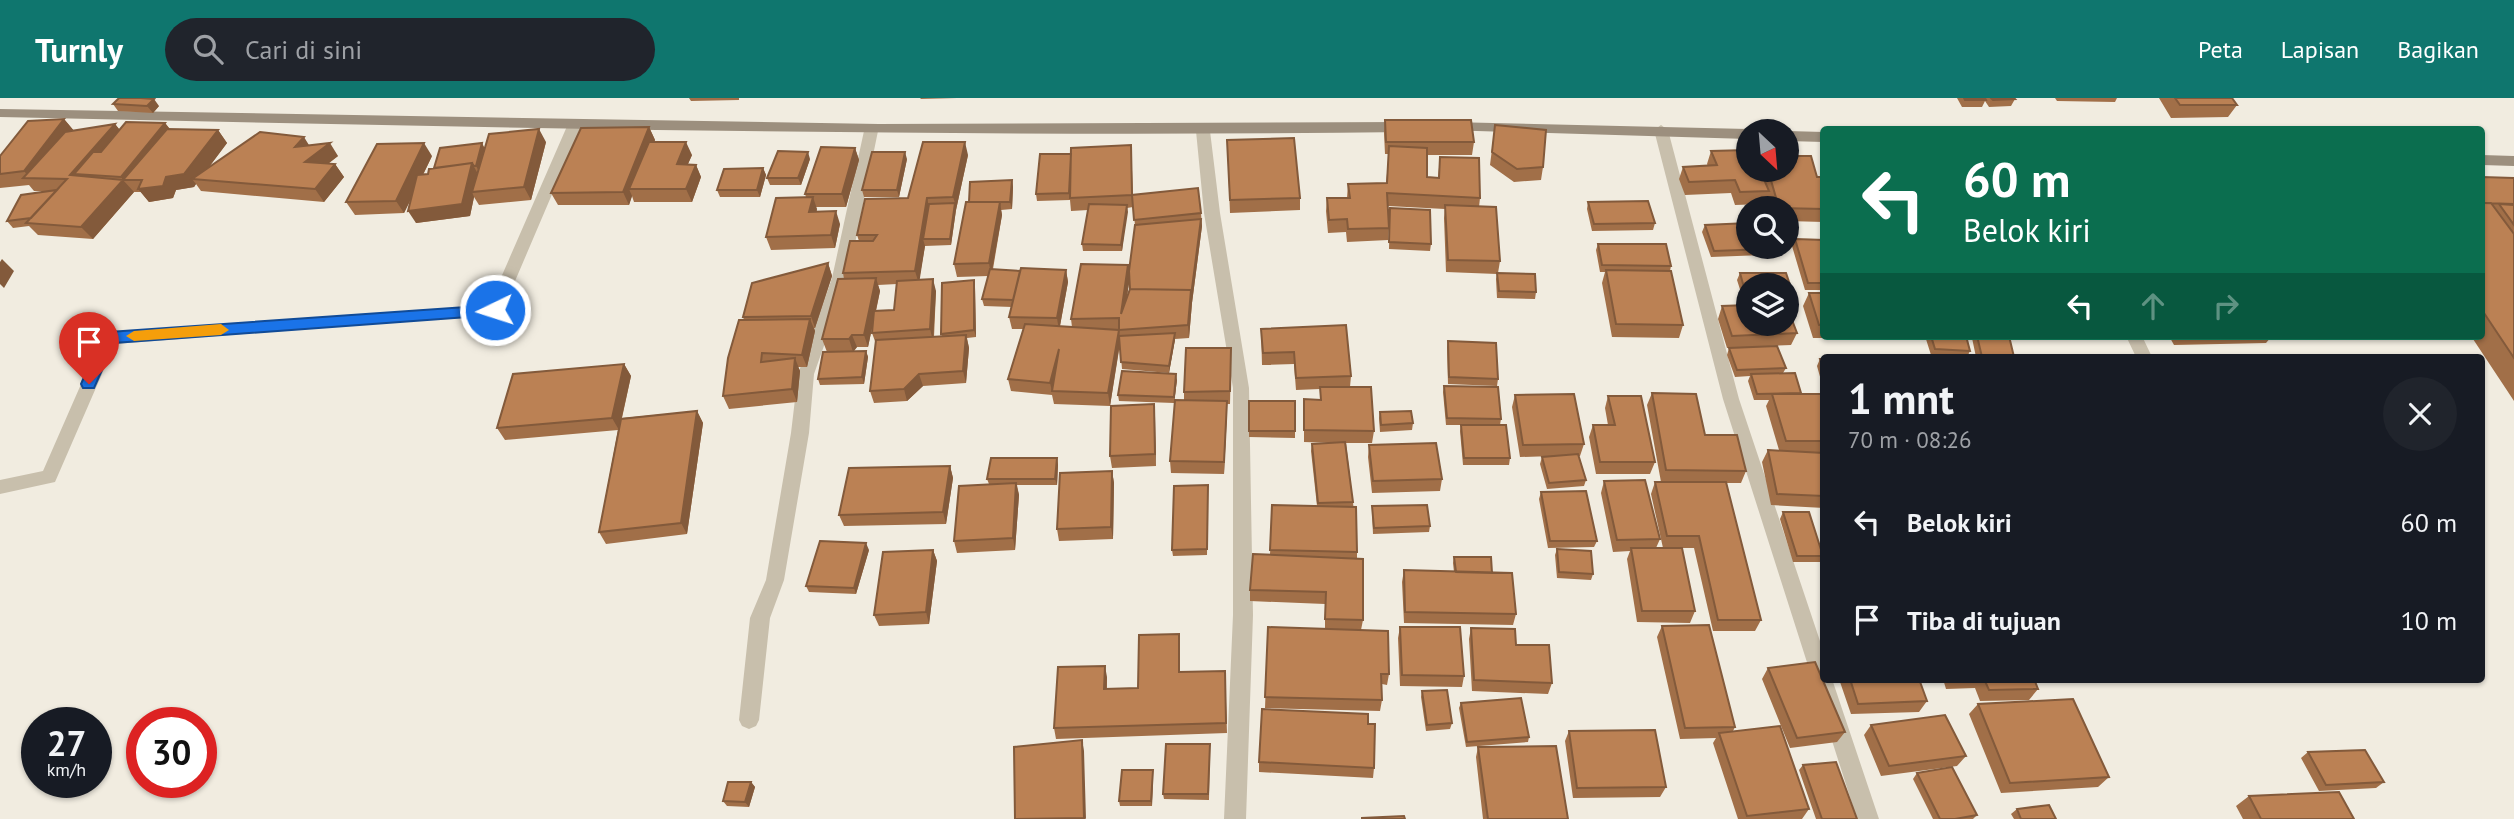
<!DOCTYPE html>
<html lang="id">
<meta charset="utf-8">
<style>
:root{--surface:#171b24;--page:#20242c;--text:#f1f3f6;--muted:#9ea1a6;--accent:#0f766e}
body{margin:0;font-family:"PT Sans",sans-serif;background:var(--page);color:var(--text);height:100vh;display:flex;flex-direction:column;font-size:26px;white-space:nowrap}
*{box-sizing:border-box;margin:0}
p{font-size:23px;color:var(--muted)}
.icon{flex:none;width:38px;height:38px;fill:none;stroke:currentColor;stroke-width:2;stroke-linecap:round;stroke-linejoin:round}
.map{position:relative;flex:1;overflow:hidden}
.drawer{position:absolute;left:1820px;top:256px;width:665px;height:329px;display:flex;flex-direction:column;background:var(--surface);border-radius:7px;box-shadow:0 2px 5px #0004}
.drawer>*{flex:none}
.banner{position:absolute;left:1820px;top:28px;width:665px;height:214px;border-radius:7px;box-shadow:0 2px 5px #0004;background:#0b6e4f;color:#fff;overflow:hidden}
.needle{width:46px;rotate:154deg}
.tools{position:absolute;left:1736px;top:21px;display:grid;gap:14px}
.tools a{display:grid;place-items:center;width:63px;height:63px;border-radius:50%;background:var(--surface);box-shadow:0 2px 5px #0004;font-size:35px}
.speed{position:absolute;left:21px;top:609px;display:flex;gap:14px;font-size:35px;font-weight:700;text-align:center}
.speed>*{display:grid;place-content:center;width:91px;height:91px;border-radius:50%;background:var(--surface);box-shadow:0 2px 5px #0004;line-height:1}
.speed small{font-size:18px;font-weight:400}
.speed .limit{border:10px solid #d22;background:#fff;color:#111}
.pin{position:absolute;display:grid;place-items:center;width:60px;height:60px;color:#fff;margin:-72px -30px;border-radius:50% 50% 50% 0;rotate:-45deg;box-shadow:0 0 7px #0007}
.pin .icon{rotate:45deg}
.me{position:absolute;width:77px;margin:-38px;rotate:266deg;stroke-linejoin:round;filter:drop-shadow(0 0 5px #0008)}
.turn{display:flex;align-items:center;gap:24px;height:147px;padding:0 28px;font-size:32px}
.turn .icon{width:91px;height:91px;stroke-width:2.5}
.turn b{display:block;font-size:49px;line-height:60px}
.lanes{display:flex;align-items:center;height:66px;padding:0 28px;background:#0003;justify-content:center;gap:35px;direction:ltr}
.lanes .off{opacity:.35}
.round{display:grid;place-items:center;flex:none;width:74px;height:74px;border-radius:37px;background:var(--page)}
.summary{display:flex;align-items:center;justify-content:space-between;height:119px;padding:0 28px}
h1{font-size:42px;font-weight:800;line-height:52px}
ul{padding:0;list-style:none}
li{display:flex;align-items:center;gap:21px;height:98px;padding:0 28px}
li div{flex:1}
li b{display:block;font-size:26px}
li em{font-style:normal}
header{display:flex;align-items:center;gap:42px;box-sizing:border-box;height:98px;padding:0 35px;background:var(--accent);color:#fff}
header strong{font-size:33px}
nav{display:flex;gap:38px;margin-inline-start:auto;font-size:24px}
.search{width:490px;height:63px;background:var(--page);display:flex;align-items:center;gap:18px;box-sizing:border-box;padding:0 24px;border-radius:38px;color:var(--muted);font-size:26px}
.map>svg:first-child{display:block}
</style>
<header>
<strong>Turnly</strong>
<div class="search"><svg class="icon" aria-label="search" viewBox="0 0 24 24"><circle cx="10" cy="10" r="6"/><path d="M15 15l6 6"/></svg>Cari di sini</div>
<nav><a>Peta</a><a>Lapisan</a><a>Bagikan</a></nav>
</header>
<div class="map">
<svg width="2514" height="721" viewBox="0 0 2514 721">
<rect width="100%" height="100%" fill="#f1ece0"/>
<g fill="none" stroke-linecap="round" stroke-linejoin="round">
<path fill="#c8bfac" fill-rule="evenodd" d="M575,21L582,26L501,216L115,246L55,384L0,396V382L43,373L103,236L489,207L568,26Z
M1661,27L1668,32L1739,301L1824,555V581H1832L1879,721H1857L1723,301L1654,32Z
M871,28L878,33L848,180L814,276L809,335L784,482L770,520L759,622L756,628L749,631L742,628L739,622L750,520L766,482L791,335L798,276L832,180L864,33Z
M1203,28L1210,33L1220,115L1249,290L1253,517L1246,721H1224L1233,517V290L1204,115L1196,33Z
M2126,238H2142L2152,259H2136Z"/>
<path fill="#9c8f7e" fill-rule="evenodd" d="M0,11L879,26L1407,24L1414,29L1407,34C938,40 469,29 0,19Z
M1449,24L1748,31L1753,33H1748V41L1444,32V26Z
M1787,33L1824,34V44L1787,43Z
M2482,57L2514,58V68L2482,67Z"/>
</g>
<path fill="#a16f48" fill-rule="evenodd" d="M689,0H739V2L691,3Z
M920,0H957L921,1Z
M1957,0H2014L2015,1L2011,8L1989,9L1985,3L1982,9H1962Z
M2055,0H2117L2115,4L2057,3Z
M2159,0H2232L2237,7L2228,19L2171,20Z
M113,6L159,8L153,15L118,13Z
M64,21L74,33L115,26L120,32L165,25L170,31L218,32L227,45L209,69L309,47L338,58L328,66H335L344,79L324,104L201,93L196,86L194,89L176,92L173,100L149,104L141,94H134L93,141L38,137L29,128L13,130L7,123L50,93H34L29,87L0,90V58Z
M1385,22L1474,44L1472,57H1427V79L1438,80L1440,59L1480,100L1479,109L1500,163L1498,175L1536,194L1535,201L1497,200L1496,181L1497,176L1446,174L1444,120L1445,111L1388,108L1389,130L1388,142L1347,144L1346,134L1328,135L1326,113L1327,100H1347L1348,86L1386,85L1389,56H1385L1384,35Z
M1495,27L1543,69L1541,82L1514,84L1490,67Z
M649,29L655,42L654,44L692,57L688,66L696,67L701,79L692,104H634L632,98L629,107H558L551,95Z
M1227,42L1300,100V112L1230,115Z
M546,44L531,102L479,107L474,99L470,118L416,125L412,99L404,115L355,117L346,104L432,58L423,77L428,76L434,70L482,45L485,51Z
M1131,47L1133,97L1201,115L1202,128L1192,205L1189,240L1175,241L1169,275L1122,271L1120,246L1110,308L1054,306L1052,297L1011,293L1008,281L1023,231H1012L1009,219L1012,209L984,208L982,201L988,178L957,179L954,166L969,104L1012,82L1013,89L1012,111L1001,112L1002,117L993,171L1020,173L1066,172L1068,184L1060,228L1072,229L1071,221L1129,173L1135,127L1133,109L1127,110L1122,153H1083L1082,146L1088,112L1071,113L1070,102L1037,103L1036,96L1071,56ZM1129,182L1130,191L1127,200Z
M855,50L859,62L846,109H816L817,114L840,126L835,150L771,152L766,139L806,99L805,96Z
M1711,53L1760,72H1787L1817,79H1824V124L1787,123V110H1771L1767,98L1764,106L1735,107L1731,95L1685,97L1679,81L1683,69L1708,68L1707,66Z
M968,57L956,112L951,147L925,148L919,182L936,193L934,239H942L941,236L975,189L976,239L967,240L969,250L966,285L923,288L907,303L874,305L870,293L876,246L872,235L873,225L868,249H857L854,253H866L868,259L864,286L820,287L818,281L827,254L822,241L844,181L843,175L859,143L857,137ZM897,186L894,212L876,213L880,193L878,187Z
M810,61L801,87H770L767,80Z
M907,61L899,99H864L862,92Z
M763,70L766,77L760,99H720L717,92Z
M2482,79L2514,80V303L2471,238H2482Z
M1588,104L1655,125L1653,132L1592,133L1587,111Z
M1390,110L1431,146L1430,153L1389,151Z
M1705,127L1766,151L1763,157L1711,159L1702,134Z
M1795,141L1824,142V192H1805L1792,148Z
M1598,146L1671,168L1670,173L1683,227L1679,240L1612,239L1602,185L1605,174H1600L1596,152Z
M828,165L832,178L815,230H814L815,233L807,269H798L800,273L797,304L729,311L723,298L744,222L743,219Z
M1740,175H1786L1796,205L1793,212H1788L1797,235L1791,247L1747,249L1777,248L1786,270L1783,275H1795L1801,296H1822L1824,302V410L1771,407L1762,364L1768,352H1779L1766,308L1769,302H1754L1748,283L1750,278L1735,279L1727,257L1729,250H1727L1718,221L1722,208L1745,207L1737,182ZM1748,187H1787V226H1748Z
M1809,195H1824V238H1881L1880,240H1813L1803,208Z
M1261,231L1351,278L1350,289L1374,333L1372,345H1346L1353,404L1357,454V461L1363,522L1361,532L1389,576L1387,587L1382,586V602L1380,613L1265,610L1268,529L1325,531V506L1250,503V492L1270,457L1272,407L1317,408L1311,353L1312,346L1335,345L1304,344V301L1320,302V291L1296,292L1294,266L1262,267Z
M1925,238H1966L1970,253L1967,259L1931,257Z
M1973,238H2009L2014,259H1976L1972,240Z
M2169,238H2272L2266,245L2174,247Z
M2382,238H2419L2418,239Z
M1448,243L1498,281L1497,288L1448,286L1447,249Z
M1820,261H1824V293L1817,268Z
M1231,262L1230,306H1227L1224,376L1171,375L1170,363L1184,303V294Z
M624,266L631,278L622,320L697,313L703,325L687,436L606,446L599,434L618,332L505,342L497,330Z
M1177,282L1174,305L1119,303L1118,297Z
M1444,288L1501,321L1500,327L1510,360L1509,367H1463L1460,333L1461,327H1446L1443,294Z
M1652,295L1705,337L1746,373L1741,385H1726L1761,522L1755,533H1713L1694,450H1663L1651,396L1655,384H1661L1647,307Z
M1515,297L1584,346L1580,358H1579L1586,382L1584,388L1547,391L1540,366L1542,359L1553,358L1520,359L1512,309Z
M1608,298L1655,364L1650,376H1596L1589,339L1593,327H1608L1605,310Z
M1249,303L1295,333V340L1249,339Z
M1154,306L1156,368L1112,370L1110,358Z
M1380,314L1413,325L1412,332L1380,334L1379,320Z
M1369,347L1442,381L1440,393L1372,395L1368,359Z
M1057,360L1058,367L1057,387H1017L1019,397L1015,452L957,455L954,443L989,386L987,381Z
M950,368L953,380L946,426L844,428L839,417Z
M1112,373L1114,385L1113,441L1059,443L1057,431Z
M1604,383L1660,441L1656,450L1695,513L1690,525L1637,524L1627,461L1630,453L1613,454L1601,395Z
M1208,387L1207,457L1173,458L1172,452Z
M1541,394L1597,443L1594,449L1548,450L1539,401Z
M1372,408L1430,428L1429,434L1373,436L1372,415Z
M1783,414L1823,458L1820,464H1793L1780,421Z
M1557,451L1593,476L1591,482L1557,480L1555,457Z
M869,452L856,496L809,494L806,488Z
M933,452L937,463L929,526L879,528L874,517Z
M1454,459L1492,475L1516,516L1513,527L1404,525L1402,484L1404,472L1454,474L1453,465Z
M1662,528L1735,629L1733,633L1809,711L1802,721H1738L1713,645L1716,640L1680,641L1657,539Z
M1400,529L1464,578L1462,589L1400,588L1398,540Z
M1471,530L1516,547L1552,585L1548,596L1472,593L1469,541Z
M1179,536L1180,574L1225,573L1227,635L1056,641L1054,630L1107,579V591L1138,590Z
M1768,570L1845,634L1837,644L1790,650L1762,581Z
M1839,581H1919L1927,603L1919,614L1851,616Z
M1943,581H2034L2038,591L2029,602L1980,603L1975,590L1946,591Z
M1422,593L1452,625L1450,631L1426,633L1421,599Z
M1461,605L1529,639L1528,644L1466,649L1459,610Z
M1978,606L2109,679L2098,689L2001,695L1969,616Z
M1871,627L1966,658L1957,668L1881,678L1864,637Z
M1569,633L1666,689L1660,699L1573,700L1565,643Z
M1478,649L1568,721H1483L1476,659Z
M1210,652L1209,702L1164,701L1163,696Z
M2308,654L2384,684L2376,690L2319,693L2301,660Z
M1259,664L1374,670L1373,680L1259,674Z
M1803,667L1857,721H1816L1799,672Z
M1917,675L1977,717L1973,721H1933L1913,681Z
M1153,678L1152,708H1120L1119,703Z
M751,684L755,689L749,709L727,708L723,703Z
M2249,698L2354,721H2243L2236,708Z
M2017,711L2056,721H2014L2011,716Z"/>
<path fill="#835a3b" d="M154,1L159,8L153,15L147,8Z
M64,21L75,34L30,80L24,73Z
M165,25L175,38L123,82L134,94L93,141L81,129L123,82L121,79Z
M115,26L125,39L74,76L83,87L70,77Z
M649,29L655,42L635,91H629L632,98L629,107L623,94Z
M539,31L546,44L531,102L524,89Z
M218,32L227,45L200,81H192L196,86L194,89L176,92L173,100L149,104L138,91L166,79Z
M304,39L312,52L295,49Z
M686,44L692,57L682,79L677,66Z
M965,44L968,57L956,112L951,147L950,141L955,105L953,99Z
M330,45L338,58L314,76L305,64Z
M424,45L432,58L404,115L396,103Z
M482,45L485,52L480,75L476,68Z
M855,50L859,62L846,109L842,96Z
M808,54L810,61L801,87L798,80Z
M905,54L907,61L899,99L897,92Z
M472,65L479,78L472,94L474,99L470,118L416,125L408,113Z
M335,66L344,79L324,104L315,91Z
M696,67L701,79L692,104L686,91Z
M763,70L766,77L760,99L757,92Z
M1012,82L1013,89L1012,111L1010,104Z
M813,99L817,111L813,127L809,114Z
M927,100L930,113L923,141L925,148L919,186L915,173Z
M1000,104L1002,117L991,178L989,165Z
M1127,107L1128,114L1122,153L1121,147Z
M836,113L840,126L835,150L831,137Z
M1201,121L1202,128L1192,205L1189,240L1188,227L1191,192Z
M2,161L14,173L4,190L0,186V164Z
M828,165L832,178L815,230L811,218Z
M1128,167L1130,180L1122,228L1121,216Z
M1066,172L1068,184L1059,233L1057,220Z
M876,180L880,193L868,249L864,237Z
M933,181L936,193L933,243L930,231Z
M974,182L975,189L976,239L974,232Z
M810,221L815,233L807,269L802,257Z
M1119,232L1120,244L1110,308L1108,295Z
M1175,235V242L1169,275V268Z
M852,237L857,249L853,254L849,241Z
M966,237L969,250L966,285L963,273Z
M1059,251L1052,293L1050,285Z
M866,253L868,259L864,286L862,279Z
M795,260L800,273L797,304L792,291Z
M624,266L631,278L619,332L612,320Z
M919,276L923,288L907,303L904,291Z
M1176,276L1177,282L1174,305V299Z
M1227,303V316L1224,376V364Z
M1154,306L1155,318L1156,368L1155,356Z
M697,313L703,325L687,436L681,425Z
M1057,360L1058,367L1057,387L1055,381Z
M950,368L953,380L946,426L943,414Z
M1112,373L1114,385L1113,441L1111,429Z
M1016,385L1019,397L1015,452L1013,440Z
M866,445L869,452L856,496L854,490Z
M933,452L937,463L929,526L926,514Z
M1105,568L1107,579L1106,602L1104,591Z
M1082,642L1084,653L1086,721L1084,720Z
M1153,672V678L1152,708L1151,703Z
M751,684L755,689L749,709L745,704Z"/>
<path fill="#bb8154" stroke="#835a3b" stroke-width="2" d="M119,0H141L154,1L147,8L113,6Z
M1964,0H1985L1986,2H1965Z
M1991,0H2014L2015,1L1993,2Z
M2175,0H2232L2237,7H2180Z
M64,21L24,73L0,76V58L28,23Z
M1385,22H1471L1474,44H1386Z
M126,24L165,25L121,79L74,76L93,54H101Z
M115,26L70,77L123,82L167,31L218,32L184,76L166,79L163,88L138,91L142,82H123L81,129L26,125L67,81L23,80L65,34Z
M1495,27L1546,32L1543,69L1517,71L1492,54Z
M649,29L623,94L551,95L581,30Z
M539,31L524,89L472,94L489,36Z
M260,34L304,39L295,49L330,45L305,64L335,66L315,91L192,81Z
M1294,40L1300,100L1230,102L1227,42Z
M649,44H686L677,66L696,67L686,91H629Z
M923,44H965L953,99L927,100L915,173L843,175L850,143H873L877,137H857L865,101L908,100Z
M424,45L396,103L346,104L377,46Z
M482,45L476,68H474L472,65L434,70L440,50Z
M1131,47L1132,97L1070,100L1071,50Z
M1389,48L1427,50V79L1439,80L1440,59L1479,60L1480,100L1387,95L1389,130L1348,131L1347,121L1329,122L1327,100H1350L1348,86L1387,85Z
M821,49L855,50L842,96H805Z
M1748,52V72H1760L1769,93L1740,94L1735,82L1689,84L1683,69L1717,67L1711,53Z
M778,53L808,54L798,80H767Z
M872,54H905L897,92H862Z
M1040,56H1071L1069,95L1036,96Z
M1787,58H1811L1817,79H1824V111L1779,110L1768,72H1787Z
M472,65L462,106L408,113L417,77L428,76L429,71Z
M763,70L757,92H717L724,71Z
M2482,79L2514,80V106L2484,105L2482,102Z
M1012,82L1010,104H969L970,84Z
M1198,90L1201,115L1134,122L1132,97Z
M57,92L31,120L7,123L21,97Z
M813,99L809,114L836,113L831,137L766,139L776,100Z
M1648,103L1655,125L1594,126L1588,104Z
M966,104H1000L989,165L954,166Z
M955,105L950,141H923L929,106Z
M2482,105H2491L2514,136V260L2482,212Z
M1089,106L1127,107L1121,147L1082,146Z
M2499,106L2514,107V127Z
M1445,107L1496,109L1500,163L1448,162Z
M1390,110L1430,112L1431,146L1389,144Z
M1201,121L1191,198V192L1130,191L1129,173L1135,127Z
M1748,125V149H1765L1766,151L1714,153L1705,127Z
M1795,141L1824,142V185H1808Z
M1598,146H1666L1671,168L1602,167Z
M828,165L811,218L743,219L752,185Z
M1081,166L1128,167L1121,216L1130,191L1191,192L1188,227L1119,232V220L1071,221Z
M1021,170L1066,172L1057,220L1009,219Z
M990,171L1020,173L1013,202L982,201Z
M1606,172L1671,173L1683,227L1616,226Z
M1497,175L1535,176L1536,194L1499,193Z
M1740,175H1786L1796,205H1787V187H1748V204Z
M876,180L864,237H852L849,241H822L838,181Z
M933,181L930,231L872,235L874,213L894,212L897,183Z
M974,182V232L941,236L942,185Z
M1809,195H1824V227H1819Z
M1748,207V226H1787V209L1797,235L1732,238L1722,208Z
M810,221L802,257L762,255L761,264L795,260L792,291L723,298L728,260L739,222Z
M1025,226L1119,232L1108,295L1052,293L1059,251L1050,285L1008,281Z
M1346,227L1351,278L1296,280L1294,254L1263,255L1261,231Z
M1175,235L1169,268L1121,264L1119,238Z
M966,237L963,273L919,276L904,291L870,293L876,242Z
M1931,238H1966L1970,253L1935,251Z
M1977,238H2009L2014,259H1982Z
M1448,243L1496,245L1498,281L1449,279Z
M1777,248L1786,270L1737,272L1729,250Z
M1186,250H1231L1230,293L1184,294Z
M866,253L862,279L818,281L823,254Z
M1820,261H1824V274Z
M624,266L612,320L497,330L513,276Z
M1122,273L1176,276L1174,299L1118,297Z
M1795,275L1801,295L1757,296L1751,276Z
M1444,288L1498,289L1501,321L1447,320Z
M1320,289H1371L1374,333L1304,332V301L1321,302Z
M1652,295L1696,296L1705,337H1737L1746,373L1666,372Z
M1574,296L1584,346L1523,347L1515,297Z
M1772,296H1822L1824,302V343H1786Z
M1608,298H1641L1655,364H1600L1593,327H1615Z
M1175,302L1227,303L1224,364L1170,363Z
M1249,303H1295V333H1249Z
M1154,306L1155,356L1110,358L1111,308Z
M697,313L681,425L599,434L621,321Z
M1411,313L1413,325L1381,327L1380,314Z
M1461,327H1506L1510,360H1464Z
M1345,344L1353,404L1318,405L1312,346Z
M1436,345L1442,381L1373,383L1369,347Z
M1768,352L1824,355V398L1777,396Z
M1578,356L1586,382L1549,385L1542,359Z
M991,360H1057L1055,381H987Z
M950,368L943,414L839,417L849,370Z
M1112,373L1111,429L1057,431L1060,375Z
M1645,382L1660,441L1617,442L1604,383Z
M1655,384H1726L1761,522H1718L1699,438H1667Z
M1016,385L1013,440L954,443L959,388Z
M1208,387L1207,451L1172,452L1174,388Z
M1586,393L1597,443H1550L1541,394Z
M1272,407L1356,409L1357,454L1270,452Z
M1427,407L1430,428L1374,430L1372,408Z
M1783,414H1809L1823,458H1797Z
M820,443L866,445L854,490L806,488Z
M1631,450H1682L1695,513H1642Z
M1557,451L1591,453L1593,476L1559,474Z
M933,452L926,514L874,517L883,454Z
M1253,456L1363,461V522L1325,521L1326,494L1250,492Z
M1454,459H1491L1492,475L1456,474Z
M1404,472L1512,475L1516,516L1405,514Z
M1709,527L1735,629L1685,630L1662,528Z
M1268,529L1388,533L1389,576H1381L1382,602L1265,599Z
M1400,529H1460L1464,578L1402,577Z
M1471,530L1515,531L1516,547H1549L1552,585L1474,582Z
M1179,536V574L1225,573L1226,625L1054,630L1058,569L1105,568L1104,591L1138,590L1139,537Z
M1815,564L1845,634L1797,640L1768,570Z
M1850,581H1919L1927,603L1858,606Z
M1984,581H2034L2038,591L1989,592Z
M1447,592L1452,625L1427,627L1422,593Z
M1521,600L1529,639L1467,644L1461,605Z
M2073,601L2109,679L2010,685L1978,606Z
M1262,611L1368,616V626H1375L1374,670L1259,664Z
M1945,617L1966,658L1889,668L1871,627Z
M1780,628L1809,711L1747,718L1719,635Z
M1655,632L1666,689L1577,690L1569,633Z
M1082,642L1084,720L1015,721L1014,649Z
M1166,646H1210L1208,696H1163Z
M1556,648L1568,721H1488L1478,649Z
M2365,652L2384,684L2326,687L2308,654Z
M1836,664L1857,721H1822L1803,667Z
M1952,669L1977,717L1955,721H1940L1917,675Z
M1122,672H1153L1151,703H1119Z
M728,684H751L745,704L723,703Z
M2339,694L2354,721H2261L2249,698Z
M2049,707L2056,721H2021L2017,711Z
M1404,718L1405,721H1362V720Z"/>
<path fill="#1a73e8" stroke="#114b97" stroke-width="2" d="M495,207L503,212L495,217L114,245L94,290H83L81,286L101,240L109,234Z"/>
<path fill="#f59e0b" d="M221,226L229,232L221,237L134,243L126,238L134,233Z"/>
</svg>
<div class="tools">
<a><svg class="needle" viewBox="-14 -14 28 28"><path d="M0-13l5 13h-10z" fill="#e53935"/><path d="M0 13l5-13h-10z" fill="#9ea1a6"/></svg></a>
<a><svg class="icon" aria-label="search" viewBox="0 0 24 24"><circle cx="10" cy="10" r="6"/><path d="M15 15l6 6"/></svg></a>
<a><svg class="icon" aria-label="layers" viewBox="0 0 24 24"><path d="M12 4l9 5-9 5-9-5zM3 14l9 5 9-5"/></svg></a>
</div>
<div class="speed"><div>27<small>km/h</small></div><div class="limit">30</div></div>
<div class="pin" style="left:89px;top:286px;background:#d93025"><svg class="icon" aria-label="arrive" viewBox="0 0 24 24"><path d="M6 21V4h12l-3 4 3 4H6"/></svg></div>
<svg class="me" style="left:495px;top:212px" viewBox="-20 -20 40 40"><circle r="17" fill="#1a73e8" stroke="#fff" stroke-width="3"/><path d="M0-11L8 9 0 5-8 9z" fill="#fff"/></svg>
<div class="banner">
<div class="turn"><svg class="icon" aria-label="left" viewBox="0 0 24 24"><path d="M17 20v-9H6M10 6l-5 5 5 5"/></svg><div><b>60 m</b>Belok kiri</div></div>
<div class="lanes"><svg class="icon" aria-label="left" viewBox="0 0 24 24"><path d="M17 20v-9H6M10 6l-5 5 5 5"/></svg><svg class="icon off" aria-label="ahead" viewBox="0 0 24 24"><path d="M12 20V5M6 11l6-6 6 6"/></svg><svg class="icon off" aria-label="right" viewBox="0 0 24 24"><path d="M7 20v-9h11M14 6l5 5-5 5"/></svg></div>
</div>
<section class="drawer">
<div class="summary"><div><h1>1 mnt</h1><p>70 m · 08:26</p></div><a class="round"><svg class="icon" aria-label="close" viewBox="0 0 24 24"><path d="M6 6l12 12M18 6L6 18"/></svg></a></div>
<ul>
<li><svg class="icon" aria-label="left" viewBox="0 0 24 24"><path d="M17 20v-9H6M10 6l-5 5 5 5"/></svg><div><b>Belok kiri</b></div><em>60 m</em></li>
<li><svg class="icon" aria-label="arrive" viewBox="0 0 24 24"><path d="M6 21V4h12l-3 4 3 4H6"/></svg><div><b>Tiba di tujuan</b></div><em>10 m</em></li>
</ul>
</section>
</div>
